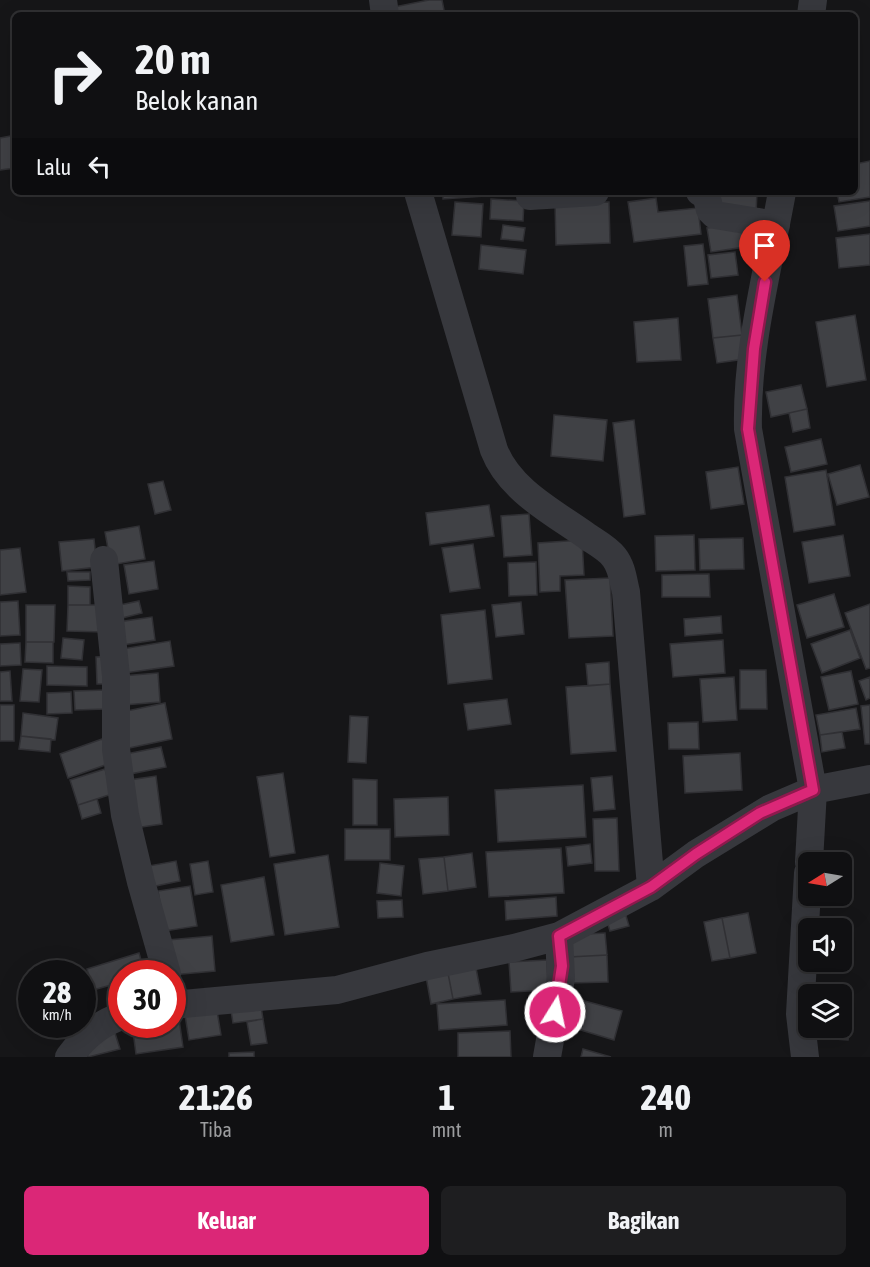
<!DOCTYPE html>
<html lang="id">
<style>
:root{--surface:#101012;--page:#1e1e20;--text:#f1f3f6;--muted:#9c9d9f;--line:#303032;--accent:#db2777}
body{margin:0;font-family:"Asap Condensed",sans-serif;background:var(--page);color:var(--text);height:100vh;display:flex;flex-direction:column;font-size:22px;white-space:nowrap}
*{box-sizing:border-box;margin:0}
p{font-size:20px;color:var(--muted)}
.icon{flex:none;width:33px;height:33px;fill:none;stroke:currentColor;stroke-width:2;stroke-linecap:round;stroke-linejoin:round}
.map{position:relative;height:1057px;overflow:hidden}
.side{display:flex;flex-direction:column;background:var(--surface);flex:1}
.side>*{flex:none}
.banner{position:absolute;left:12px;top:12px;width:846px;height:183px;border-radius:9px;box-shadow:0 6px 24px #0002,0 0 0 2px var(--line);background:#101012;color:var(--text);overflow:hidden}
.needle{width:39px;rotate:259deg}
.buttons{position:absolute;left:798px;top:852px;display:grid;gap:12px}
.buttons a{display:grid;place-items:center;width:54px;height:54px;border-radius:9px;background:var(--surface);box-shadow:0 6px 24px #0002,0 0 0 2px var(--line);font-size:30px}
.speed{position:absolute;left:18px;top:960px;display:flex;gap:12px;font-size:30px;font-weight:700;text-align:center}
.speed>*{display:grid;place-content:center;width:78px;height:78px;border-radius:50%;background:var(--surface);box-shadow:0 6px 24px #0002,0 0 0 2px var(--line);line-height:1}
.speed small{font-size:15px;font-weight:400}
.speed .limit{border:9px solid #d22;background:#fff;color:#111}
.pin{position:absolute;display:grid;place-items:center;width:51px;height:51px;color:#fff;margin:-62px -26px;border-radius:50% 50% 50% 0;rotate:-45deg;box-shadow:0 0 6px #0007}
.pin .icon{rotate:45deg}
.me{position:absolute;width:66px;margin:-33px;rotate:10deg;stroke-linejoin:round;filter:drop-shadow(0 0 4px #0008)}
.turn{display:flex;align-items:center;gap:21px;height:126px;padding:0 24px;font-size:27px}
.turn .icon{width:78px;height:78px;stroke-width:2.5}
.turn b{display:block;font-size:42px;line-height:51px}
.then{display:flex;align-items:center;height:57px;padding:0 24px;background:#0003;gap:12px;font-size:22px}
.eta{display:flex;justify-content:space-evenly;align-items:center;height:102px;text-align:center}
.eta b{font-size:36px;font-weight:700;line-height:42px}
.cta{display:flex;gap:12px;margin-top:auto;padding:12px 24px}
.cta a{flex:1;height:69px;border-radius:9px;background:var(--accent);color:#fff;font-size:24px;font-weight:700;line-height:69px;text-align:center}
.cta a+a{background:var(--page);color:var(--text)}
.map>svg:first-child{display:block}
</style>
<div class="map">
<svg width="870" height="1057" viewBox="0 0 870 1057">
<rect width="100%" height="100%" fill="#161618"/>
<path fill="#404145" stroke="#303034" stroke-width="1.5" d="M429,0H442L445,15H396L394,7Z
M11,136L15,168L0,170V138Z
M870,161V197L839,202L837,192H855V164Z
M443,192H483L484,196L443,199Z
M493,192H519V193L493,194Z
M716,192H757L756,214L715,212Z
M656,198L658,212L698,208L701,234L634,242L628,202Z
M491,199L524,201L523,221L490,219Z
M870,201V226L838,231L834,206Z
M455,202L483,204L481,237L452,235Z
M609,202L610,243L556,245L555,203Z
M741,223L745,247L711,252L707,228Z
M503,225L525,228L523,241L501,239Z
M870,234V265L839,268L836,238Z
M703,244L708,284L688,286L684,246Z
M481,245L526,250L523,274L479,269Z
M735,252L738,275L711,278L708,255Z
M737,295L742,335L713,338L708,299Z
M855,315L866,380L827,387L816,322Z
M678,318L681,360L637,362L634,322Z
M742,335L745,359L717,363L713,338Z
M801,385L807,409L771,417L766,392Z
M807,409L810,428L793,432L789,413Z
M554,415L607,420L603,461L551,456Z
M634,420L645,514L624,517L613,423Z
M821,439L827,464L791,472L785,447Z
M860,465L869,497L837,505L828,474Z
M738,467L744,504L711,509L706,472Z
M826,470L835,525L794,532L785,477Z
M163,481L171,510L155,514L148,484Z
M489,505L494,536L430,545L426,513Z
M529,514L532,555L504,557L501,516Z
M139,526L145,559L111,565L105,532Z
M694,535L695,570L656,571L655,536Z
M843,535L850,576L809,583L802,542Z
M743,538L744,569L700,570L699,539Z
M94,539L97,567L62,571L59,542Z
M582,540L584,575L560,576V591L540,592L538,543Z
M473,544L480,588L450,592L442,548Z
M20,548L26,592L0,595V550Z
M154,561L158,589L129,594L124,565Z
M536,562L537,595L509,596L508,563Z
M67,572H90V580L68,581Z
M709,574L710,597H662V575Z
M610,578L613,636L569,638L565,580Z
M68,586L90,587V605H68Z
M834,594L844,627L807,638L797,605Z
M18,601L20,635L0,636V602Z
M139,601L142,613L118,619L115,606Z
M521,602L524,634L496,637L492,605Z
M870,604V668L866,669L845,613Z
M26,605H55L54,642H26Z
M68,605H103V632L67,631Z
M485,610L492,679L448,684L441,615Z
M721,616L722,633L685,636L684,619Z
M152,617L155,640L122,645L118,622Z
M850,630L860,658L822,673L811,644Z
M63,638L84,640L82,660L61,658Z
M723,640L725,673L673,677L670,644Z
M170,641L174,666L125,673L122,649Z
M26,642H53V663L25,662Z
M20,643L21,665L0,666V644Z
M111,656L112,684H97L96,657Z
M609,662L610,684L588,686L586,664Z
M47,666L87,667V686L47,685Z
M23,669L42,670L39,702L20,701Z
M740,670H766L767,709H740Z
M10,671L12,701H0V672Z
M851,671L858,704L829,710L821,677Z
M158,673L160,702L124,705L121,676Z
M734,677L737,720L703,722L700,679Z
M870,677V698L866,700L859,681Z
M610,684L616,751L571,754L566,687Z
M106,690V709L75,710L74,691Z
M71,692L72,713L47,714V693Z
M507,699L511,724L468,730L464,704Z
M165,703L172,739L129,748L122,712Z
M0,705H14V741H0Z
M870,705V744H865L861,706Z
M856,708L860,729L820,735L816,715Z
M23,713L58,718L55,740L21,736Z
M350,716L368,717L366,763L348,762Z
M698,722L699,749H669L668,723Z
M842,732L845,748L822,752L820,735Z
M21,736L51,739L50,752L19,749Z
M102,739L111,763L68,778L60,754Z
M161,747L166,767L130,774L126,754Z
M740,753L742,790L685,793L683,756Z
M105,769L112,794L78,805L70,780Z
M283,773L295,853L270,857L257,777Z
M156,776L162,824L135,828L129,780Z
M612,776L615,809L594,811L591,778Z
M353,779L377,780V825H353Z
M583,785L586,837L498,842L495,790Z
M448,797L449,835L395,837L394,799Z
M97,799L101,813L82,819L78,805Z
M617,818L619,871H595L593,819Z
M345,829H390V860H345Z
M590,844L592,863L568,866L566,847Z
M561,848L564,893L489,897L486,852Z
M472,853L476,887L448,891L444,857Z
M328,855L339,927L285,935L274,864Z
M444,857L448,891L423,894L419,859Z
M176,861L180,881L146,888L143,867Z
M208,861L213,892L195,895L190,864Z
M380,863L404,866L401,896L377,893Z
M264,877L274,935L231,942L221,885Z
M190,886L197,926L165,931L158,891Z
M556,897L557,916L506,920L505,901Z
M402,900L403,917L378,918L377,901Z
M624,909L629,926L610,931L605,914Z
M748,913L756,953L730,958L722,918Z
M722,918L730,958L712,961L704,922Z
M605,933L607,955L569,957L568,935Z
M212,936L215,971L172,975L168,940Z
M139,953L145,974H122V982L93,990L87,969Z
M607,955L608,982L570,983L569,957Z
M547,960L548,990L511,992L509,962Z
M475,963L481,994L453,999L447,968Z
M447,968L453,999L431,1004L425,971Z
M260,1000L263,1019L233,1023L230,1004Z
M505,1000L507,1025L439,1030L437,1004Z
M581,1000L622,1011L614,1040L574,1028Z
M842,1000H851L848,1040L806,1037L808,1028H842Z
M216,1005L221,1035L189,1040L184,1009Z
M178,1012L183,1047L136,1054L132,1024H172V1013Z
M263,1019L267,1043L251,1045L247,1022Z
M510,1031L511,1057H458V1033Z
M115,1033L120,1049L88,1057L84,1043Z
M583,1049L611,1057H581Z
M254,1052V1057H229V1053Z"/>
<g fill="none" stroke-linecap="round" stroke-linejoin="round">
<path stroke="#37383d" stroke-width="28" d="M383,0L385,15
M811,15L813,0
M418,192L494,450C510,491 555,513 588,537C597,543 608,549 614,557C622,567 623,580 626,592L651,887
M700,192L706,195L710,210L715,215L776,225
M782,192C768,270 746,350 748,429L813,790L809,862
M530,196L595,192
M104,560L116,676V749L125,815L141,882L167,974
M172,1005L337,990L427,966L514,948L559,936L651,887L696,854L771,808L813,790L870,779
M69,1057C83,1038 99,1023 122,1016
M547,1057L561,978L559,936
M805,1057L800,1014L808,873"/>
</g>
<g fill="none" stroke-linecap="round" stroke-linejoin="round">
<defs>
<path id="route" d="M555,1012L562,966L559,936L651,887L696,854L760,813L813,790L748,429L754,349L765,282"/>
</defs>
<use href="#route" stroke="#8e194d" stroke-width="15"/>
<use href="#route" stroke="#db2777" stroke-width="10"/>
</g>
</svg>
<div class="buttons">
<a><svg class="needle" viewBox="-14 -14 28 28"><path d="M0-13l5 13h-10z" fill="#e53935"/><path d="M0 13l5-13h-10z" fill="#9c9d9f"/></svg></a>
<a><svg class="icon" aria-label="sound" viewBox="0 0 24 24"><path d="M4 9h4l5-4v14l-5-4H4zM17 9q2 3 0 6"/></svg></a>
<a><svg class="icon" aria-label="layers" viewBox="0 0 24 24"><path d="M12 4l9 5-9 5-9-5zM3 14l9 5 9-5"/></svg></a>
</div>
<div class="speed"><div>28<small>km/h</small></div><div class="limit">30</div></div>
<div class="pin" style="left:765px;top:282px;background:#d93025"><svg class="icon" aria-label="arrive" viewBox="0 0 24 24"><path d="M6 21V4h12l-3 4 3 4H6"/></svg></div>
<svg class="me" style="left:555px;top:1012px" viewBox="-20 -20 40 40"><circle r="17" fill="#db2777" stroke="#fff" stroke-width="3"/><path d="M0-11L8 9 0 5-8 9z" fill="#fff"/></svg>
<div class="banner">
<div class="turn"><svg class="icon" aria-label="right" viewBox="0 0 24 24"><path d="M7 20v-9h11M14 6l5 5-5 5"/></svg><div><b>20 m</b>Belok kanan</div></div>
<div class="then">Lalu<svg class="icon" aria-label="left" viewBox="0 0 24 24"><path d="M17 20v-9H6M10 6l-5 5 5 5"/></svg></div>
</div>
</div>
<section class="side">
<div class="eta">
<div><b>21:26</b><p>Tiba</p></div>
<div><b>1</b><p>mnt</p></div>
<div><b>240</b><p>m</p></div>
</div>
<div class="cta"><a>Keluar</a><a>Bagikan</a></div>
</section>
